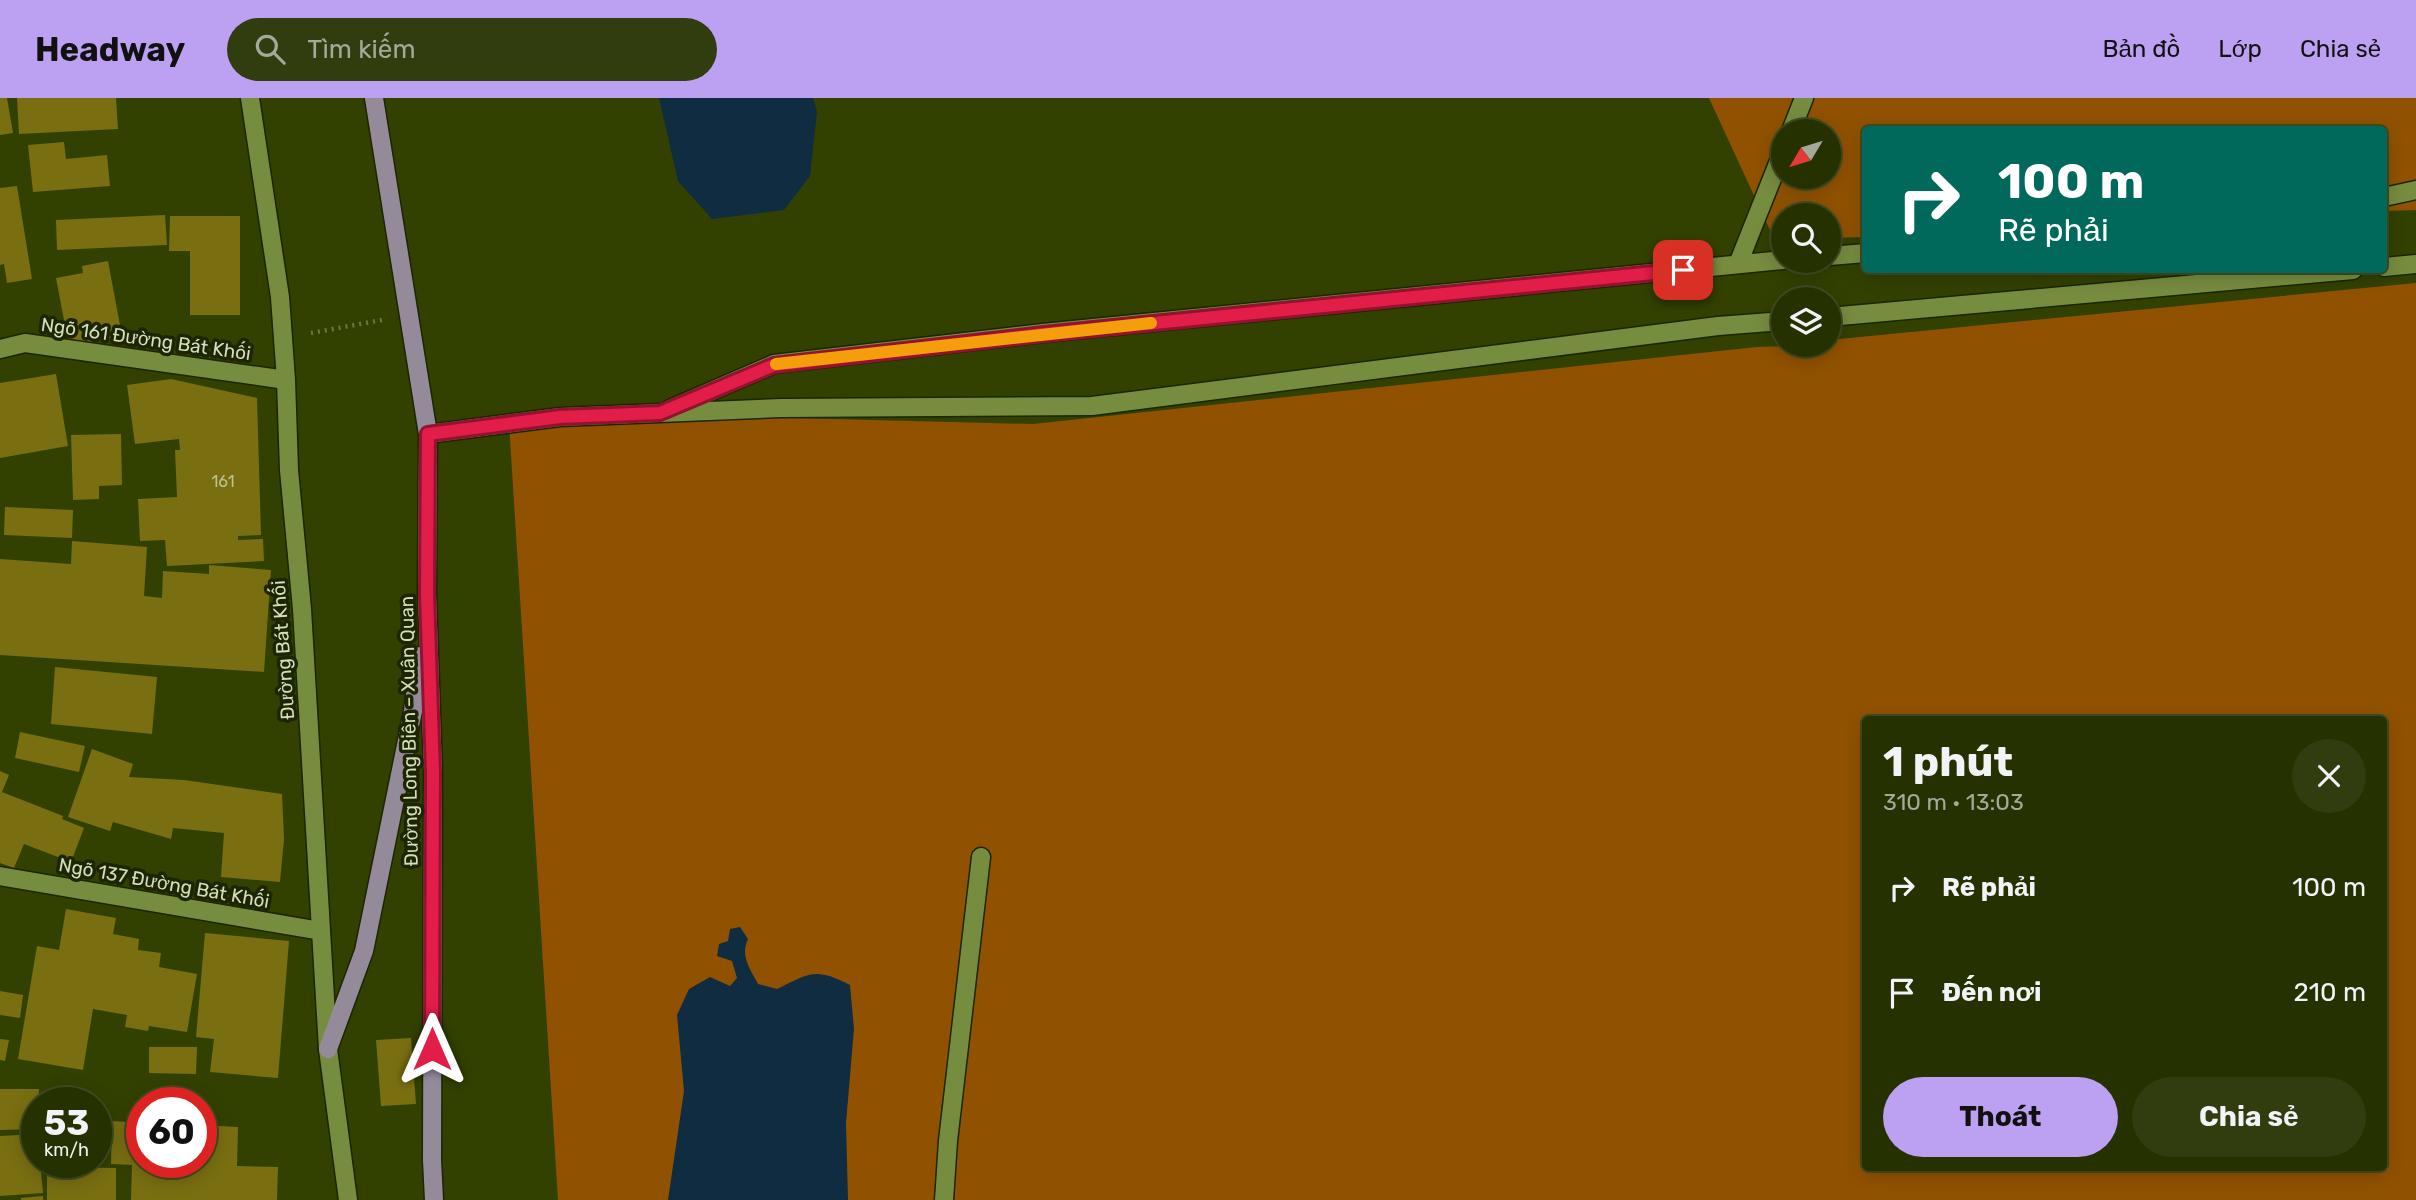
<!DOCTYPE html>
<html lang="vi">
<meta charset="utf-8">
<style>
:root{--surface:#263100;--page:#323d0f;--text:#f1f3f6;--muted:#a4a999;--line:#424c22;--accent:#bca0f2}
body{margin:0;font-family:Rubik,sans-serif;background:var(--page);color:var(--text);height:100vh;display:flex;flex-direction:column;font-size:26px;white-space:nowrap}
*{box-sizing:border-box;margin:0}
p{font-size:23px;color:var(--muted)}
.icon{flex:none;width:38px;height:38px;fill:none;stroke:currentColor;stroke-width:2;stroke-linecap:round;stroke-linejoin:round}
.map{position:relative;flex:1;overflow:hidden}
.panel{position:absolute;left:1862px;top:618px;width:525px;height:455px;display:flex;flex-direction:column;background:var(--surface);border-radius:7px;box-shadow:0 4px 18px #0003,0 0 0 2px var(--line)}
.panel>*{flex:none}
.banner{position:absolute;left:1862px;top:28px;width:525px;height:147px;border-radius:7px;box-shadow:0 4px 18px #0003,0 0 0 2px var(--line);background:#00695c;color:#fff;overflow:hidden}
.needle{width:46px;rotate:232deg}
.buttons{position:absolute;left:1771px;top:21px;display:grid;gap:14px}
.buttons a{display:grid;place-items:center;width:70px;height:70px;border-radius:50%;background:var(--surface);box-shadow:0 4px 18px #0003,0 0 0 2px var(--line);font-size:35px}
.speed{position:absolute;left:21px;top:989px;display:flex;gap:14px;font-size:35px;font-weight:700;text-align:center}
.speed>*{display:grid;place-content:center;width:91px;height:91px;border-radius:50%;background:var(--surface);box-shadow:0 4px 18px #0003,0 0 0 2px var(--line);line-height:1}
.speed small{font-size:18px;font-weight:400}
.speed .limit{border:10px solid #d22;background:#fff;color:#111}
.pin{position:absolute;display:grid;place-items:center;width:60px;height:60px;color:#fff;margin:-30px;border-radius:14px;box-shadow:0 4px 10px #0006}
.me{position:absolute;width:77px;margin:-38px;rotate:0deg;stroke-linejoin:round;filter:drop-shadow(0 0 5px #0008)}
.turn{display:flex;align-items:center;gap:24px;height:147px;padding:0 21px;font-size:32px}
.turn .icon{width:91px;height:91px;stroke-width:2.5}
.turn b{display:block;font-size:49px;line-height:60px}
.round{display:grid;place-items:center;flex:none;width:74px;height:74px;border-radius:37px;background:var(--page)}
.headline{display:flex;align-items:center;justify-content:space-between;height:119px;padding:0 21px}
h1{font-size:42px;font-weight:700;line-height:52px}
.action{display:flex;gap:14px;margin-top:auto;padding:14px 21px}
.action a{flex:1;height:80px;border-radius:42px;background:var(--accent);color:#111;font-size:28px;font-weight:700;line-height:80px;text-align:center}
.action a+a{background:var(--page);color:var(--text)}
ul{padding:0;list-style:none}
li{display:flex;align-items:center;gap:21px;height:105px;padding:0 21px}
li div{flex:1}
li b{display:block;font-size:26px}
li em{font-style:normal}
header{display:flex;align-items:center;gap:42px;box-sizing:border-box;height:98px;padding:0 35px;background:var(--accent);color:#111}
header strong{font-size:33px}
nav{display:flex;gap:38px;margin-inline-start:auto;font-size:24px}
.search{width:490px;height:63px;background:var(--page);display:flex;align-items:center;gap:18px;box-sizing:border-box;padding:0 24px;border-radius:38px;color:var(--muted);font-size:26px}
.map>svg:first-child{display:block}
</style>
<header>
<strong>Headway</strong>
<div class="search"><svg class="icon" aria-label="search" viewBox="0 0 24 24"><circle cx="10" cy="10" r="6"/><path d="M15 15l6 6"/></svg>Tìm kiếm</div>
<nav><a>Bản đồ</a><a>Lớp</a><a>Chia sẻ</a></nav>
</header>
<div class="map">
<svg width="2416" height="1102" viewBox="0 0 2416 1102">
<rect width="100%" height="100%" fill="#324100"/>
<path fill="#905200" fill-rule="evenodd" d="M1709,0H2416V112L2384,113V32H1866L1865,139L1829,140V117H1783V143H1775ZM1783,33H1829V79H1783Z
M2416,185V1102H558L509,325L591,315L1033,326L1757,249L1829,247V242ZM1866,621H2384V1069H1866Z"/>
<path fill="#102c40" d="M659,0H813L817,14L810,78L784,112L712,121L678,83Z
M740,829L748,841C740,858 750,871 758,886L777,891C810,875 815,869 850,887L854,931L846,1025L848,1102H668L684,993L677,917L689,891L710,879L730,888L737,880L732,863L717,858L719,846L728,843L730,831Z"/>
<path fill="#796f11" d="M0,0H7L13,35L0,37Z
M17,0H116L118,31L19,36Z
M64,44L66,61L107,57L110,88L33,94L28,47Z
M17,88L32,181L7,185L4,166L0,167V90Z
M165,117L167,147L57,152L56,122Z
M170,118H240V217H190V153H169Z
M108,163L122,238L69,248L56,180L83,175L82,168Z
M56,276L68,348L0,360V285Z
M171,281L257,300L261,437L238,438V442L263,441L264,463L167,468L165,442L140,443L138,401L177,399L175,352H180L179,341L135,346L127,287Z
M121,336L122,387L99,388V401L73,402L71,337Z
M5,409L73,412L72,440L4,437Z
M72,443L147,449L144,498L162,500L163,473L209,476V467L271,472L264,574L0,557V461L71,466Z
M55,569L157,579L152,636L51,626Z
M20,634L85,648L79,674L15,660Z
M92,651L133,666L129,679L184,682L282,696L284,741L280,784L221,779L224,735L173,730L171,741L113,724L110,733L68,719Z
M0,673L9,677L2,694L63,718L62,721L84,730L71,764L24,746L14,770L0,765Z
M66,811L116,820L113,836L139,841L138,852L161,855L159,869L197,876L187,934L149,928L148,933L125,929L127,917L93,911L83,972L18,961L37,848L59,852Z
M205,835L289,843L278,980L210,974L214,941L196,939Z
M0,893L23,897L20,920L0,917Z
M411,940L416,1006L381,1008L376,942Z
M0,941L9,942L5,963L0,962Z
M149,949H197L196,976L149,975Z
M0,991H39L37,1031L0,1032Z
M112,1023L142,1025V1064H201V1027L238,1029L237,1068L278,1069L277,1102H131L132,1067L111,1066Z
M37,1036V1064H40L43,1095L0,1098V1038Z
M47,1069L116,1070V1102H47Z
M43,1098V1102H21V1100Z"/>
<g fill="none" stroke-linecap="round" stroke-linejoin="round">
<defs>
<path id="service" d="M1791,33L1804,0
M2384,99L2416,92
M1829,158L1866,155
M1738,166L1783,53
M2384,169L2416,166
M1829,219L2353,172
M670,311L774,266L1043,235L1783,162
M428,336L560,319L660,315L781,310L1092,308L1718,228L1783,223
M0,778L321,833"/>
<path id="minor" d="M250,0L280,199L286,282L289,372L302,511L328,951L348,1102
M0,251L25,245L286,282
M944,1102L948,1043L981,759"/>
<path id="primary" d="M374,0L428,336L427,496L433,674L432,1062L434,1102
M328,951L364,853L413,613L420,558"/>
</defs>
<use href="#service" stroke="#1c2600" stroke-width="21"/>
<use href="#minor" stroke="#1c2600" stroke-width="21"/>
<use href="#primary" stroke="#1c2600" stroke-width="21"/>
<path stroke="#697840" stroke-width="4.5" stroke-dasharray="2 5" stroke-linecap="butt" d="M311,235L382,222"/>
<use href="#service" stroke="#768c3f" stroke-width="18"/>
<use href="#minor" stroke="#768c3f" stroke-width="18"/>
<use href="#primary" stroke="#958a9a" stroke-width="18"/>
</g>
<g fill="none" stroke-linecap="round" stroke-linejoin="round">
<defs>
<path id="route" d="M432,951L433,674L427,496L428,336L560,319L660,315L774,267L1044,236L1683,172"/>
</defs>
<use href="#route" stroke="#92132f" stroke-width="18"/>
<use href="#route" stroke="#e11d48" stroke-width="12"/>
<path stroke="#f59e0b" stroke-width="12" d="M776,266L1151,225"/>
</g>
<g text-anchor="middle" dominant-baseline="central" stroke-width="7" stroke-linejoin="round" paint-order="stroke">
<g font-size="16" fill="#bcc38f">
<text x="223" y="383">161</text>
</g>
<g font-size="19" fill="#d2dfb9" stroke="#1d2505">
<text transform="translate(146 241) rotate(8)">Ngõ 161 Đường Bát Khối</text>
<text transform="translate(283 552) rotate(-94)">Đường Bát Khối</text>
<text transform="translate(409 633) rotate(-91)">Đường Long Biên – Xuân Quan</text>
<text transform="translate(164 785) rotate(10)">Ngõ 137 Đường Bát Khối</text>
</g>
</g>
</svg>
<div class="buttons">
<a><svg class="needle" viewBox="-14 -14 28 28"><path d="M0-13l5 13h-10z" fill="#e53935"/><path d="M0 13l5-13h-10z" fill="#a4a999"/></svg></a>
<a><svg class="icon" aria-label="search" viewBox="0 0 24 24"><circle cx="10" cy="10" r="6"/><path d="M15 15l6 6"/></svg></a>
<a><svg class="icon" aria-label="layers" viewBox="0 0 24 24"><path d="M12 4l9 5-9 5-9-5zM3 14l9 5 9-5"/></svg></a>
</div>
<div class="speed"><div>53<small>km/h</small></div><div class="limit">60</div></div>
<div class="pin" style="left:1683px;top:172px;background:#d93025"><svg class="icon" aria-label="arrive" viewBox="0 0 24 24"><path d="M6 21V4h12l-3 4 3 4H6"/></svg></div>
<svg class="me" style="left:432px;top:951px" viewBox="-20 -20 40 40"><path d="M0-17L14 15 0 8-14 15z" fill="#e11d48" stroke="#fff" stroke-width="4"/></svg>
<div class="banner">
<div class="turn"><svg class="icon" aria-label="right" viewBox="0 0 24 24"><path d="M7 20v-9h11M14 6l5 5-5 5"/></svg><div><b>100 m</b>Rẽ phải</div></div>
</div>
<section class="panel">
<div class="headline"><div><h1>1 phút</h1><p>310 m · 13:03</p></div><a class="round"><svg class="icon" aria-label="close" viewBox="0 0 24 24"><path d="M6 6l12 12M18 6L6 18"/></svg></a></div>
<ul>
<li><svg class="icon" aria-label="right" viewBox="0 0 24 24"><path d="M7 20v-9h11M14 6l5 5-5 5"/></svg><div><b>Rẽ phải</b></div><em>100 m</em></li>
<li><svg class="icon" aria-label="arrive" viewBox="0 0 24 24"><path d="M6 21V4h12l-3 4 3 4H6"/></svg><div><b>Đến nơi</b></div><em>210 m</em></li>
</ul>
<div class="action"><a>Thoát</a><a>Chia sẻ</a></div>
</section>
</div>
